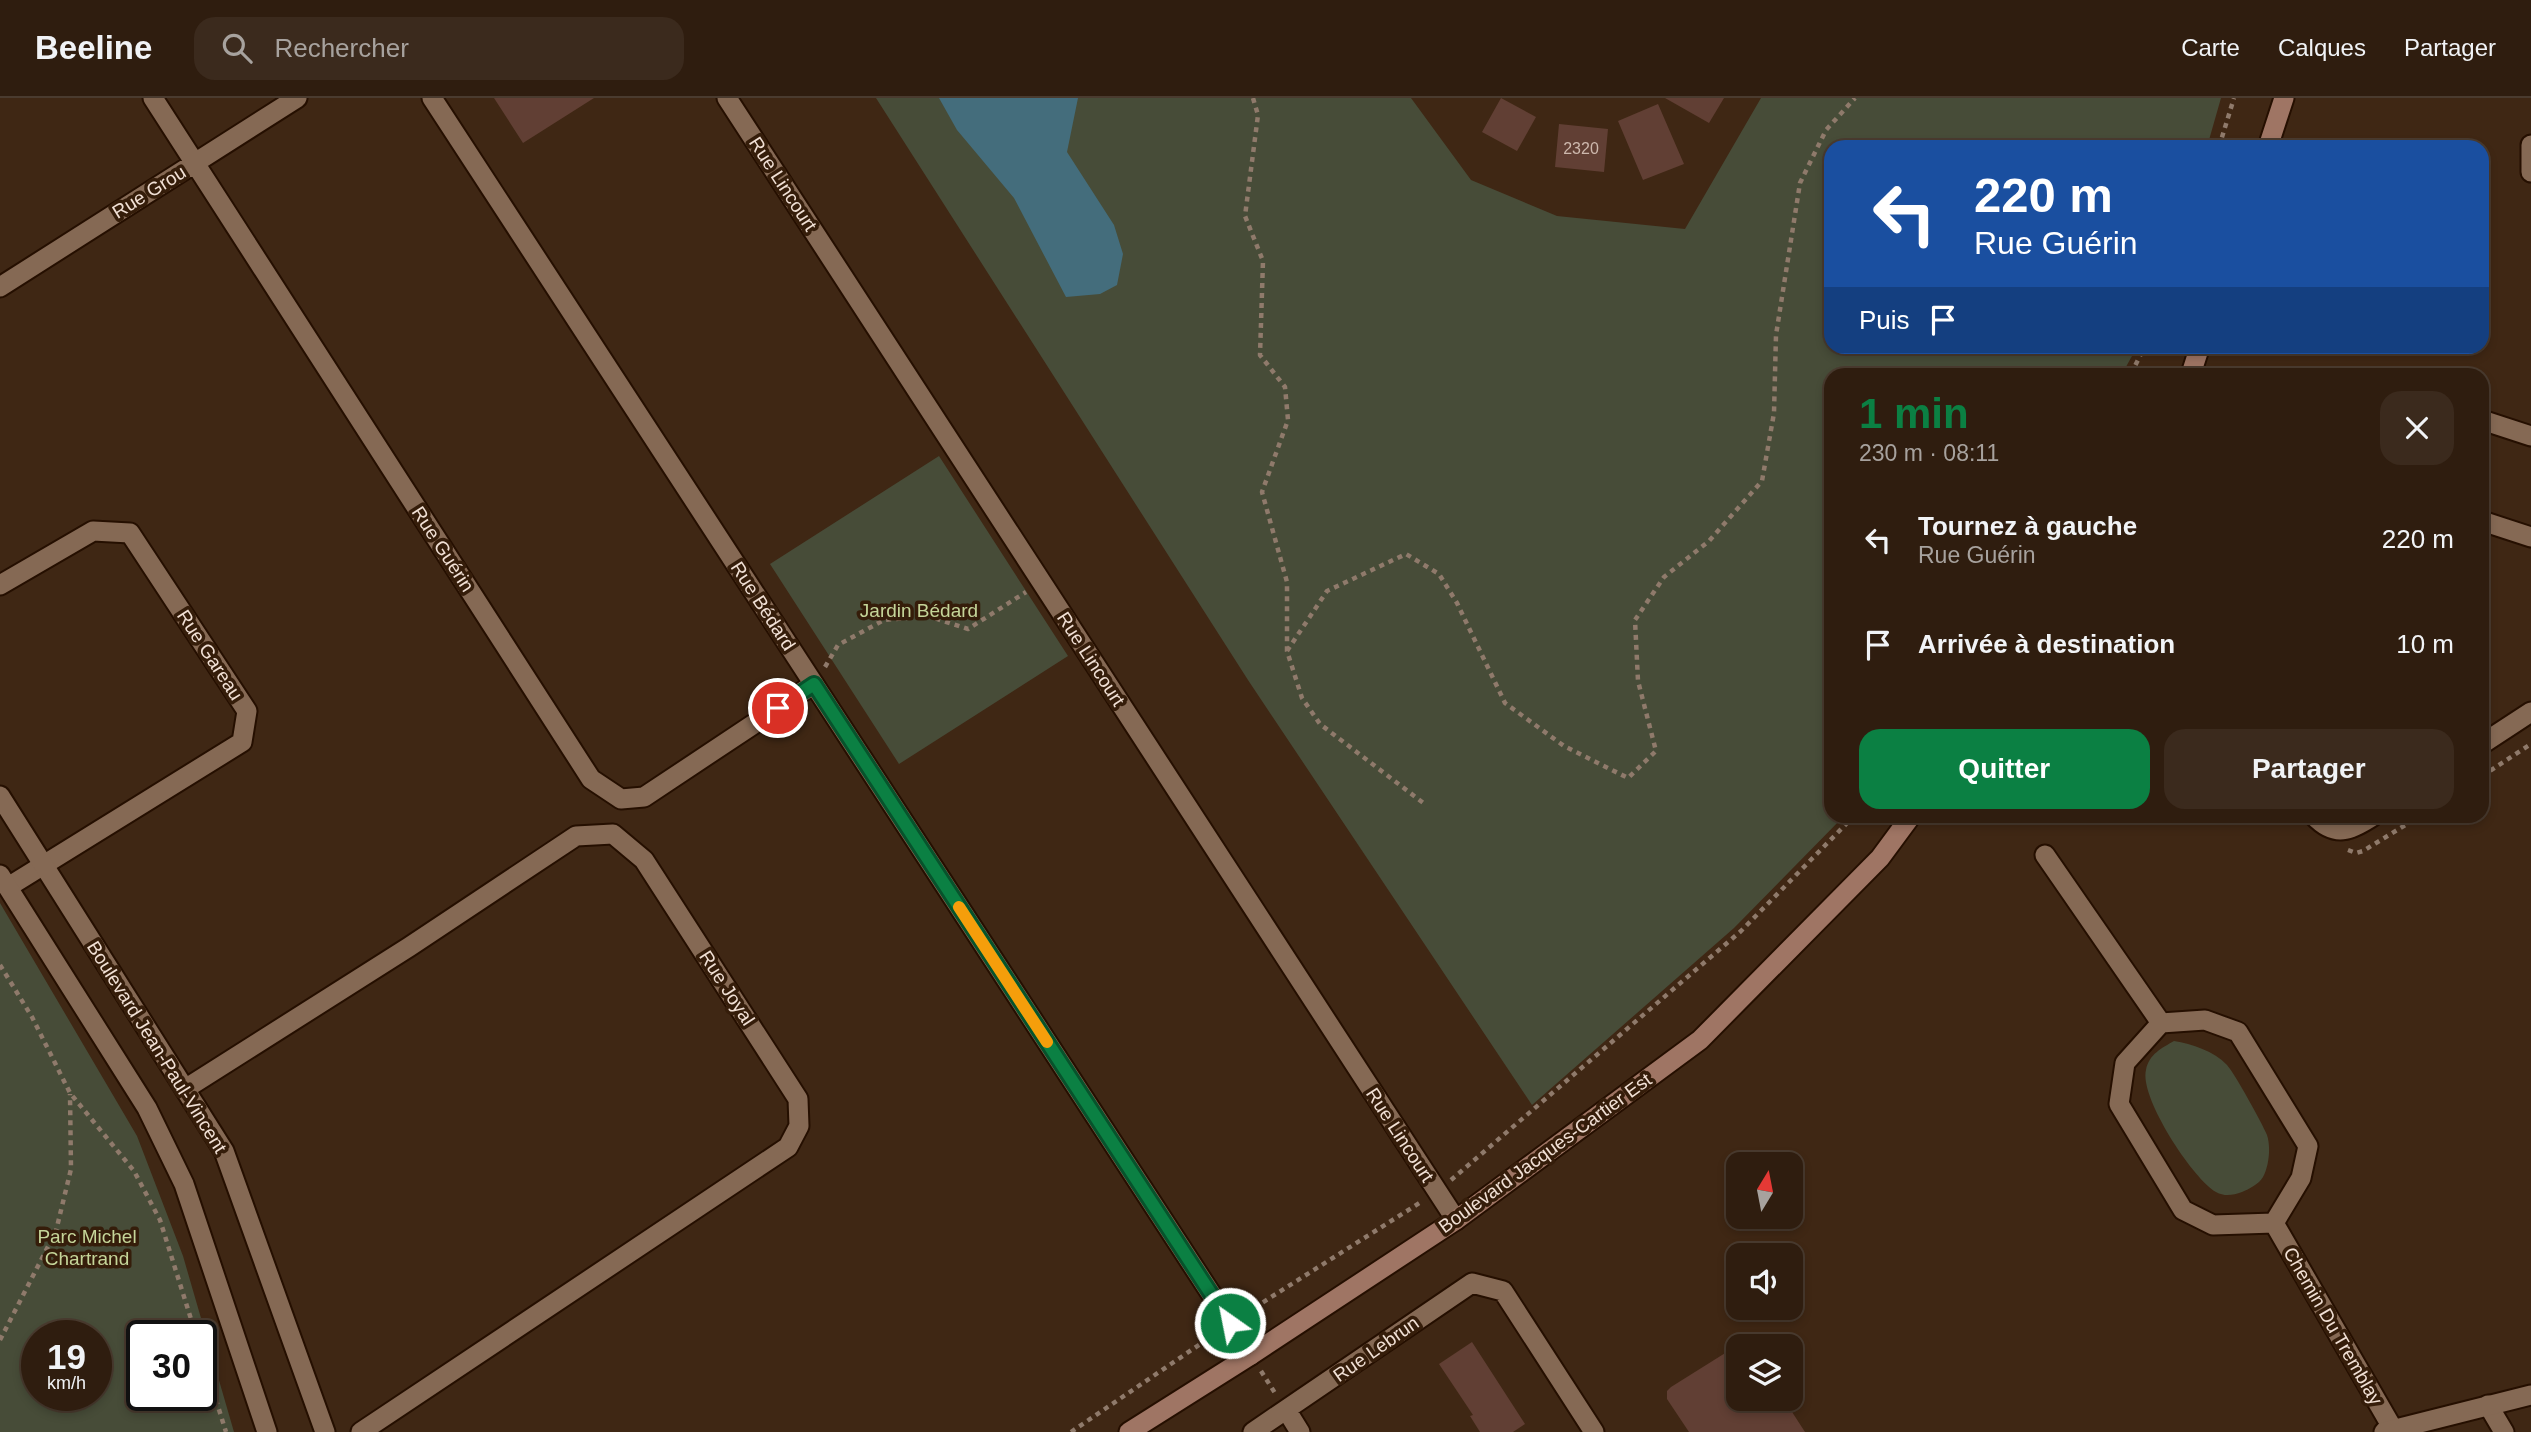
<!DOCTYPE html>
<html lang="fr">
<meta charset="utf-8">
<style>
:root{--surface:#2f1d0f;--page:#3b2a1d;--text:#f1f3f6;--muted:#a7a29e;--line:#4a3b2f;--accent:#0b8043}
body{margin:0;font-family:Helvetica,sans-serif;background:var(--page);color:var(--text);height:100vh;display:flex;flex-direction:column;font-size:26px;white-space:nowrap}
*{box-sizing:border-box;margin:0}
p{font-size:23px;color:var(--muted)}
.icon{flex:none;width:38px;height:38px;fill:none;stroke:currentColor;stroke-width:2;stroke-linecap:round;stroke-linejoin:round}
.map{position:relative;flex:1;overflow:hidden}
.panel{position:absolute;left:1824px;top:270px;width:665px;height:455px;display:flex;flex-direction:column;background:var(--surface);border-radius:21px;box-shadow:0 4px 10px #0003,0 0 0 2px var(--line)}
.panel>*{flex:none}
.top-card{position:absolute;left:1824px;top:42px;width:665px;height:214px;border-radius:21px;box-shadow:0 4px 10px #0003,0 0 0 2px var(--line);background:#1a4fa0;color:#fff;overflow:hidden}
.needle{width:46px;rotate:10deg}
.buttons{position:absolute;left:1726px;top:1054px;display:grid;gap:14px}
.buttons a{display:grid;place-items:center;width:77px;height:77px;border-radius:14px;background:var(--surface);box-shadow:0 4px 10px #0003,0 0 0 2px var(--line);font-size:35px}
.speed{position:absolute;left:21px;top:1222px;display:flex;gap:14px;font-size:35px;font-weight:700;text-align:center}
.speed>*{display:grid;place-content:center;width:91px;height:91px;border-radius:50%;background:var(--surface);box-shadow:0 4px 10px #0003,0 0 0 2px var(--line);line-height:1}
.speed small{font-size:18px;font-weight:400}
.speed .limit{border:4px solid #111;border-radius:10px;background:#fff;color:#111}
.pin{position:absolute;display:grid;place-items:center;width:60px;height:60px;color:#fff;margin:-30px;border:4px solid #fff;border-radius:50%;box-shadow:0 2px 7px #0007}
.me{position:absolute;width:77px;margin:-38px;rotate:327deg;stroke-linejoin:round;filter:drop-shadow(0 0 5px #0008)}
.turn{display:flex;align-items:center;gap:24px;height:147px;padding:0 35px;font-size:32px}
.turn .icon{width:91px;height:91px;stroke-width:2.5}
.turn b{display:block;font-size:49px;line-height:60px}
.then{display:flex;align-items:center;height:66px;padding:0 35px;background:#0003;gap:14px;font-size:26px}
.round{display:grid;place-items:center;flex:none;width:74px;height:74px;border-radius:21px;background:var(--page)}
.overview{display:flex;align-items:center;justify-content:space-between;height:119px;padding:0 35px}
h1{font-size:42px;font-weight:700;line-height:52px;color:var(--accent)}
.button{display:flex;gap:14px;margin-top:auto;padding:14px 35px}
.button a{flex:1;height:80px;border-radius:21px;background:var(--accent);color:#fff;font-size:28px;font-weight:700;line-height:80px;text-align:center}
.button a+a{background:var(--page);color:var(--text)}
ul{padding:0;list-style:none}
li{display:flex;align-items:center;gap:21px;height:105px;padding:0 35px}
li div{flex:1}
li b{display:block;font-size:26px}
li em{font-style:normal}
header{display:flex;align-items:center;gap:42px;box-sizing:border-box;height:98px;padding:0 35px;background:var(--surface);border-bottom:2px solid var(--line)}
header strong{font-size:33px}
nav{display:flex;gap:38px;margin-inline-start:auto;font-size:24px}
.search{width:490px;height:63px;background:var(--page);display:flex;align-items:center;gap:18px;box-sizing:border-box;padding:0 24px;border-radius:21px;color:var(--muted);font-size:26px}
.map>svg:first-child{display:block}
</style>
<header>
<strong>Beeline</strong>
<div class="search"><svg class="icon" aria-label="search" viewBox="0 0 24 24"><circle cx="10" cy="10" r="6"/><path d="M15 15l6 6"/></svg>Rechercher</div>
<nav><a>Carte</a><a>Calques</a><a>Partager</a></nav>
</header>
<div class="map">
<svg width="2531" height="1334" viewBox="0 0 2531 1334">
<rect width="100%" height="100%" fill="#3f2714"/>
<path fill="#474c38" fill-rule="evenodd" d="M876,0H1411L1471,82L1557,118L1685,131L1761,0H2221L2207,49H1830V248L2137,249L2122,276H1830V718H1844L1734,830L1532,1007L1248,582Z
M939,358L1068,558L899,666L770,466Z
M0,805L137,1038L183,1158L234,1334H0ZM96,1237V1297H37V1237ZM142,1237H201V1297H142Z
M2174,943C2192,946 2214,953 2227,967C2235,976 2262,1025 2267,1037C2271,1049 2269,1068 2263,1079C2259,1086 2249,1091 2242,1094C2233,1097 2225,1099 2216,1094C2193,1081 2139,999 2146,972C2149,956 2162,950 2174,943Z"/>
<path fill="#446d7c" d="M939,0H1078L1067,54L1114,127L1123,156L1117,187L1100,196L1066,199L1014,100L957,32Z"/>
<path fill="#613f34" d="M494,0H594L523,45Z
M1501,0L1536,19L1517,53L1482,34Z
M1665,0H1724L1709,25Z
M1658,6L1684,66L1643,82L1618,23Z
M1559,26L1608,31L1604,74L1555,69Z
M1472,1244L1525,1326L1513,1334H1480L1470,1318L1473,1317L1439,1266Z
M1738,1247V1300H1783L1805,1334H1689L1667,1301V1293L1671,1289Z"/>
<g fill="none" stroke-linecap="round" stroke-linejoin="round">
<defs>
<path id="minor" d="M153,0L591,681L621,701L644,699L814,586
M432,0L1251,1257
M727,0L1456,1122
M2531,47V74
M0,189L297,0
M2482,322L2531,338
M2482,423L2531,439
M0,487L93,433L130,435L247,613L242,644L8,789
M2482,646L2531,614
M2314,718C2335,740 2350,733 2373,718
M2045,757L2161,925
M185,991L409,849L576,738L613,736L644,762L798,1001L799,1028L788,1049L361,1334
M2274,1125L2213,1127L2183,1112L2119,1006L2125,965L2161,925L2205,922L2238,934L2308,1048L2301,1080L2274,1125L2393,1331
M2488,1307L2504,1334
M1287,1313L1300,1334
M1253,1334L1472,1185L1503,1193L1594,1334"/>
<path id="tertiary" d="M0,698L224,1053L325,1334
M0,777L147,1010L184,1086L267,1334
M2384,1334L2531,1297"/>
<path id="secondary" d="M2268,49L2284,0
M2191,276L2200,248
M1129,1334L1251,1257L1456,1122L1700,942L1880,760L1911,718"/>
</defs>
<use href="#minor" stroke="#250f00" stroke-width="23"/>
<use href="#tertiary" stroke="#250f00" stroke-width="23"/>
<use href="#secondary" stroke="#250f00" stroke-width="23"/>
<path stroke="#8f7a6b" stroke-width="4.5" stroke-dasharray="5 5" stroke-linecap="butt" d="M1253,0L1258,17L1245,118L1263,163L1260,257L1285,289L1288,322L1262,394L1287,484V553L1302,600L1320,626L1426,707
M2219,49L2234,0
M2131,276L2145,248
M1287,553L1327,493L1406,456L1439,476L1457,505L1505,605L1564,648L1628,680L1656,653L1638,583L1635,522L1664,479L1709,443L1762,383L1774,315L1776,237L1800,85L1826,32L1855,0
M825,569L838,547L884,522L928,518L968,531L1026,494
M2482,678L2531,646
M2348,752L2356,755L2363,753L2420,718
M0,867L32,919L70,995L134,1073L160,1122L196,1237
M1451,1082L1741,833L1854,718
M1246,1215L1421,1104
M0,1242L56,1133L71,1071L70,996
M201,1254L226,1334
M1261,1273L1275,1295
M1071,1334L1215,1236"/>
<use href="#minor" stroke="#856954" stroke-width="19"/>
<use href="#tertiary" stroke="#856954" stroke-width="19"/>
<use href="#secondary" stroke="#9f7564" stroke-width="19"/>
</g>
<g fill="none" stroke-linecap="round" stroke-linejoin="round">
<defs>
<path id="route" d="M778,610L814,586L1230,1225"/>
</defs>
<use href="#route" stroke="#07532c" stroke-width="18"/>
<use href="#route" stroke="#0b8043" stroke-width="12"/>
<path stroke="#f59e0b" stroke-width="12" d="M959,809L1047,944"/>
</g>
<g text-anchor="middle" dominant-baseline="central" stroke-width="7" stroke-linejoin="round" paint-order="stroke">
<g font-size="16" fill="#cdb8ad">
<text x="1581" y="50">2320</text>
</g>
<g font-size="19" fill="#f1e0d5" stroke="#351d0a">
<text transform="translate(783 86) rotate(57)">Rue Lincourt</text>
<text transform="translate(149 94) rotate(-32)">Rue Grou</text>
<text transform="translate(443 451) rotate(57)">Rue Guérin</text>
<text transform="translate(763 508) rotate(57)">Rue Bédard</text>
<text transform="translate(210 557) rotate(57)">Rue Gareau</text>
<text transform="translate(1091 561) rotate(57)">Rue Lincourt</text>
<text transform="translate(727 890) rotate(57)">Rue Joyal</text>
<text transform="translate(157 949) rotate(58)">Boulevard Jean-Paul-Vincent</text>
<text transform="translate(1400 1037) rotate(57)">Rue Lincourt</text>
<text transform="translate(1545 1055) rotate(-36)">Boulevard Jacques-Cartier Est</text>
<text transform="translate(2333 1228) rotate(60)">Chemin Du Tremblay</text>
<text transform="translate(1376 1251) rotate(-35)">Rue Lebrun</text>
</g>
<g font-size="19" fill="#c5d599" stroke="#351d0a">
<text x="919" y="512">Jardin Bédard</text>
<text x="87" y="1138">Parc Michel<tspan x="87" dy="22">Chartrand</tspan></text>
</g>
</g>
</svg>
<div class="buttons">
<a><svg class="needle" viewBox="-14 -14 28 28"><path d="M0-13l5 13h-10z" fill="#e53935"/><path d="M0 13l5-13h-10z" fill="#a7a29e"/></svg></a>
<a><svg class="icon" aria-label="sound" viewBox="0 0 24 24"><path d="M4 9h4l5-4v14l-5-4H4zM17 9q2 3 0 6"/></svg></a>
<a><svg class="icon" aria-label="layers" viewBox="0 0 24 24"><path d="M12 4l9 5-9 5-9-5zM3 14l9 5 9-5"/></svg></a>
</div>
<div class="speed"><div>19<small>km/h</small></div><div class="limit">30</div></div>
<div class="pin" style="left:778px;top:610px;background:#d93025"><svg class="icon" aria-label="arrive" viewBox="0 0 24 24"><path d="M6 21V4h12l-3 4 3 4H6"/></svg></div>
<svg class="me" style="left:1230px;top:1225px" viewBox="-20 -20 40 40"><circle r="17" fill="#0b8043" stroke="#fff" stroke-width="3"/><path d="M0-11L8 9 0 5-8 9z" fill="#fff"/></svg>
<div class="top-card">
<div class="turn"><svg class="icon" aria-label="left" viewBox="0 0 24 24"><path d="M17 20v-9H6M10 6l-5 5 5 5"/></svg><div><b>220 m</b>Rue Guérin</div></div>
<div class="then">Puis<svg class="icon" aria-label="arrive" viewBox="0 0 24 24"><path d="M6 21V4h12l-3 4 3 4H6"/></svg></div>
</div>
<section class="panel">
<div class="overview"><div><h1>1 min</h1><p>230 m · 08:11</p></div><a class="round"><svg class="icon" aria-label="close" viewBox="0 0 24 24"><path d="M6 6l12 12M18 6L6 18"/></svg></a></div>
<ul>
<li><svg class="icon" aria-label="left" viewBox="0 0 24 24"><path d="M17 20v-9H6M10 6l-5 5 5 5"/></svg><div><b>Tournez à gauche</b><p>Rue Guérin</p></div><em>220 m</em></li>
<li><svg class="icon" aria-label="arrive" viewBox="0 0 24 24"><path d="M6 21V4h12l-3 4 3 4H6"/></svg><div><b>Arrivée à destination</b></div><em>10 m</em></li>
</ul>
<div class="button"><a>Quitter</a><a>Partager</a></div>
</section>
</div>
